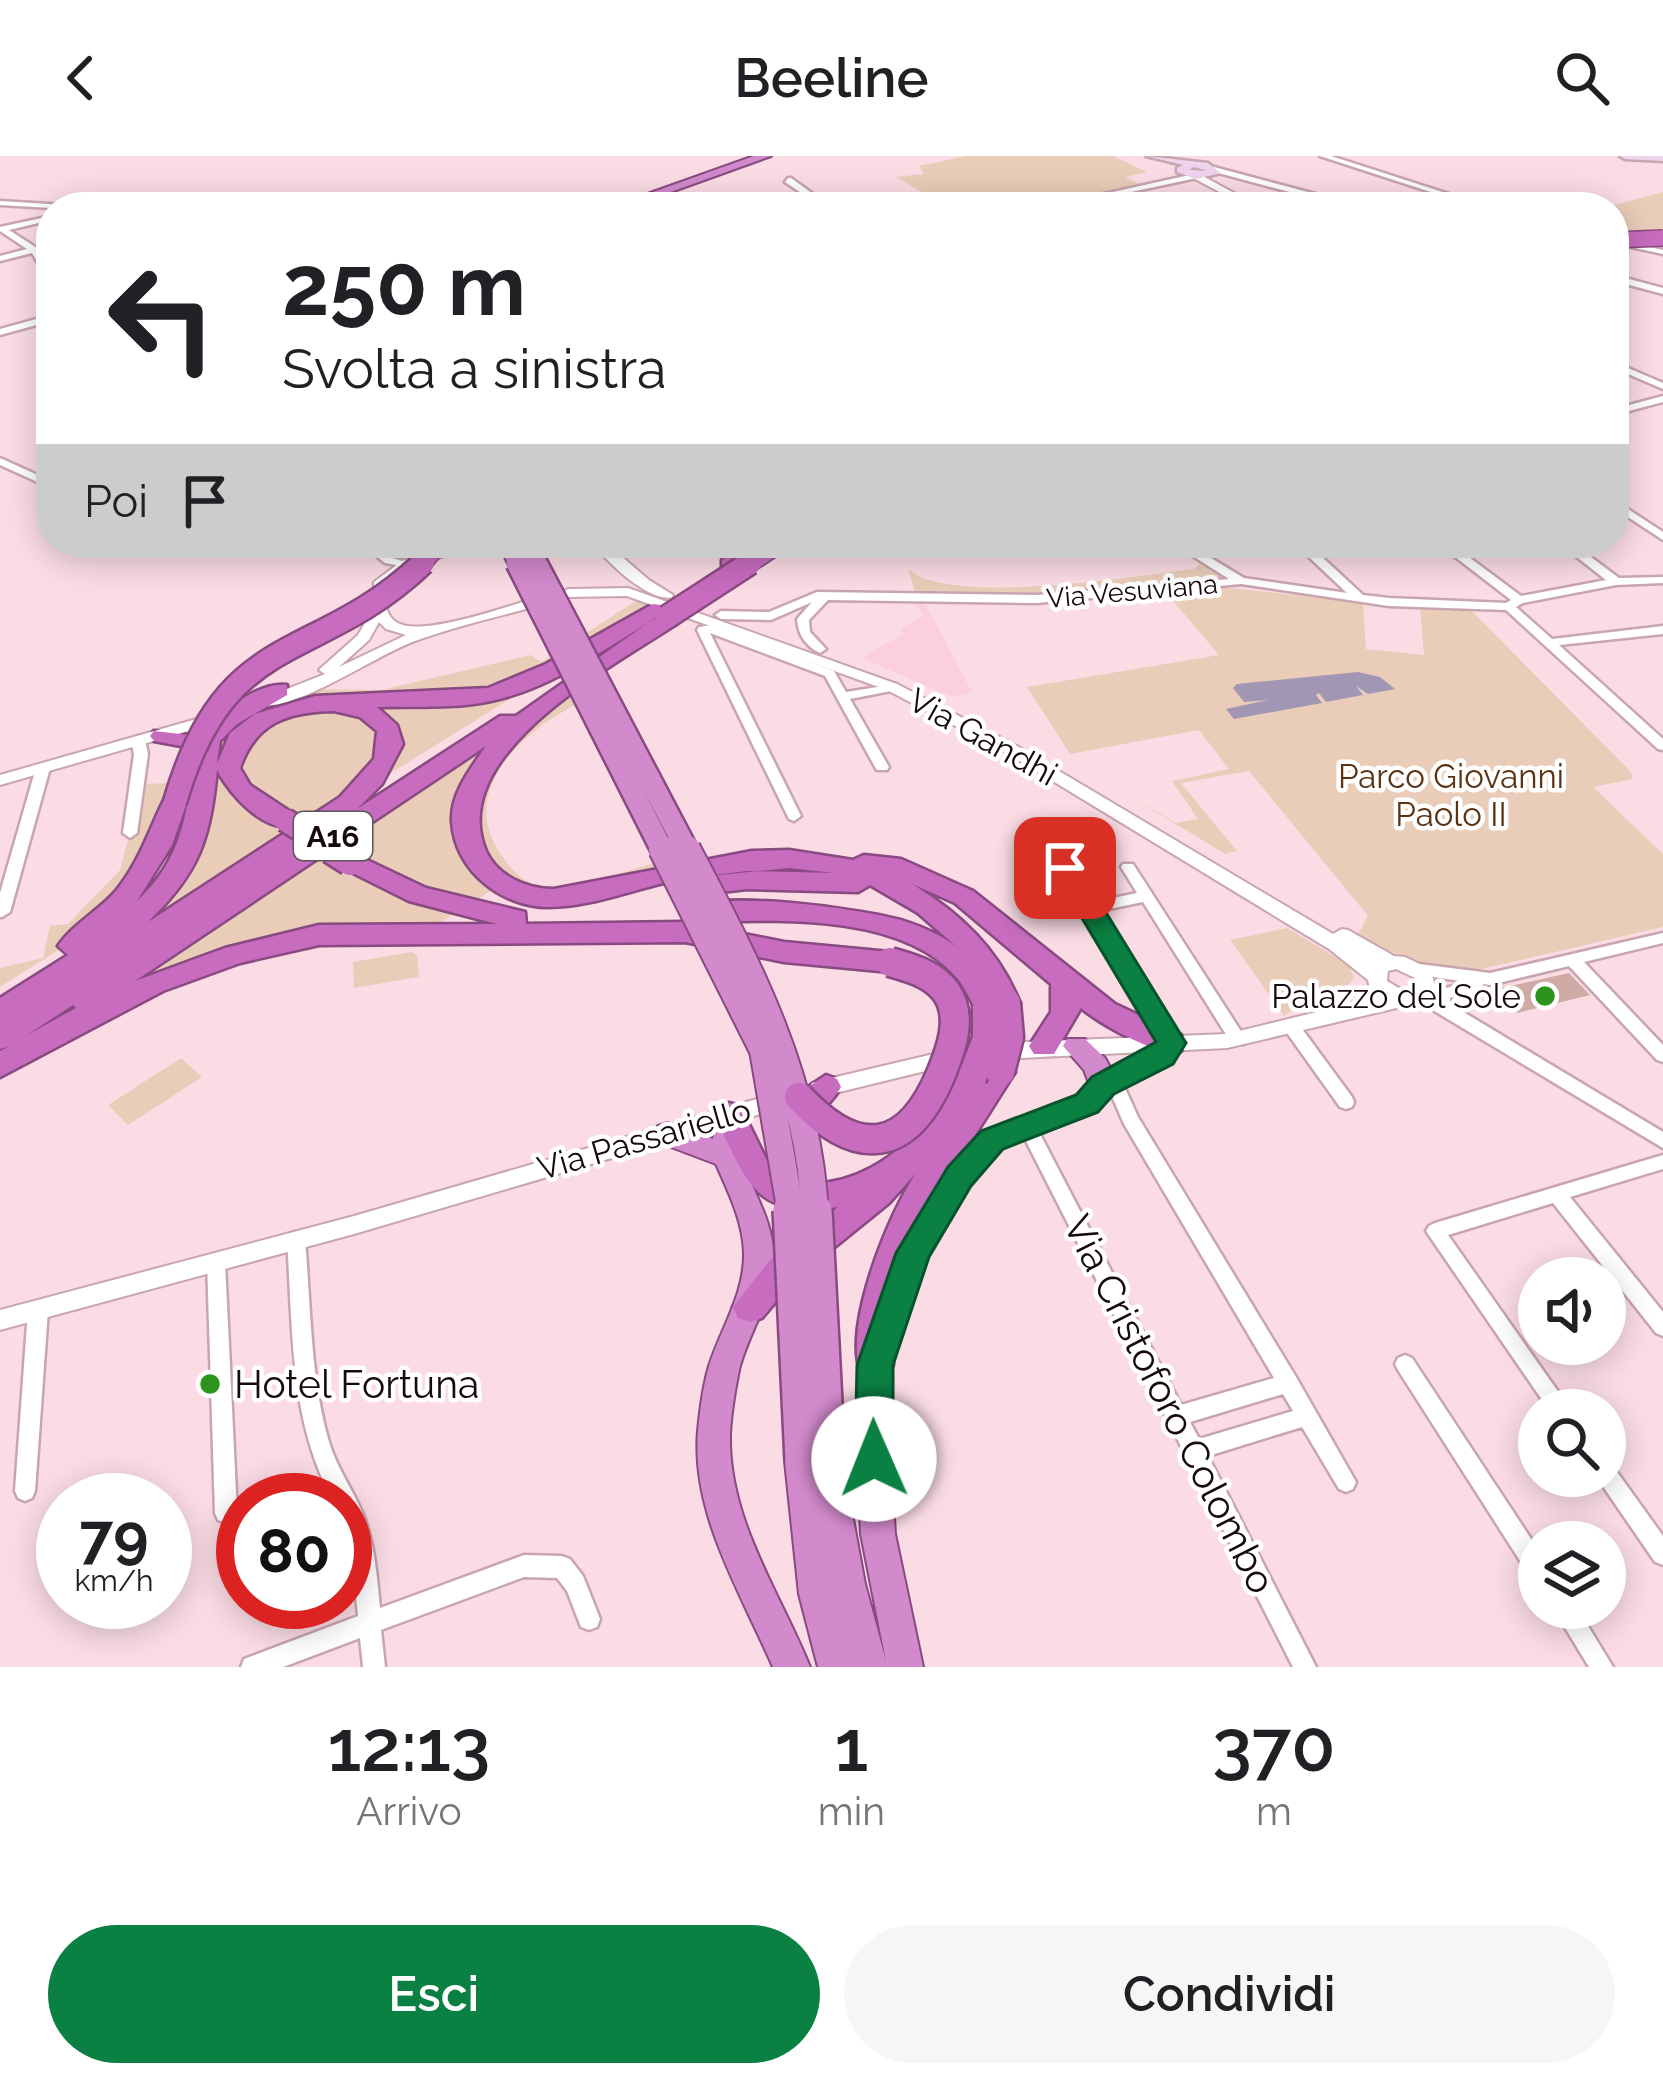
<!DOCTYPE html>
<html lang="it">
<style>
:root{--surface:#fff;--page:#f6f6f6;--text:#202124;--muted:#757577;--accent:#0b8043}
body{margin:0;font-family:Raleway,sans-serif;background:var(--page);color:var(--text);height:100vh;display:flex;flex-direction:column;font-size:45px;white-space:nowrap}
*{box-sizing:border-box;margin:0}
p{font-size:39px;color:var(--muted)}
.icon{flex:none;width:66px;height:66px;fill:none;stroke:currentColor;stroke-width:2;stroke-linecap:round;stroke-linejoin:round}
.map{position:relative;height:1511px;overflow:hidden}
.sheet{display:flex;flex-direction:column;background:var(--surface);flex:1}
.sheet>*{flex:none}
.hud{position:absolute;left:36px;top:36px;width:1593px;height:366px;border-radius:48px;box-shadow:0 6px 30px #0003;background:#fff;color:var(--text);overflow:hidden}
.fabs{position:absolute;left:1518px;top:1101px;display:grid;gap:24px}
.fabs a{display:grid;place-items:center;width:108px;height:108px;border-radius:50%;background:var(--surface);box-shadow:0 6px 30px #0003;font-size:60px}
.speed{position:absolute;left:36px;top:1317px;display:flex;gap:24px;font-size:60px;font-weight:700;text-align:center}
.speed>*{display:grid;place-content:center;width:156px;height:156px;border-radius:50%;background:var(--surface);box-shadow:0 6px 30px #0003;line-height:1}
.speed small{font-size:30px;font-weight:400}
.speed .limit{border:18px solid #d22;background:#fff;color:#111}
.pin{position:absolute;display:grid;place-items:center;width:102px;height:102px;color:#fff;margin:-51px;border-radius:24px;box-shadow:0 6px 18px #0006}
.me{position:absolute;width:132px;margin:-66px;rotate:359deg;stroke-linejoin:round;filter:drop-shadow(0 0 9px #0008)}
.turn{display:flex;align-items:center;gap:42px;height:252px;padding:0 48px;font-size:54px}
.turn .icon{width:156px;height:156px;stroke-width:2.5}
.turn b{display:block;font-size:84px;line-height:102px}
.then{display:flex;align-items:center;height:114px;padding:0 48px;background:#0003;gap:24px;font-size:45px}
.eta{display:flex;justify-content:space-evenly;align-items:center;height:204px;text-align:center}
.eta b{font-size:72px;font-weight:600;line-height:84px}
.primary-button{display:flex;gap:24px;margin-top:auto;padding:24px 48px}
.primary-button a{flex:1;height:138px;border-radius:72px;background:var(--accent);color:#fff;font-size:48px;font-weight:600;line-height:138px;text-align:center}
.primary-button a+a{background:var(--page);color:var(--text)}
header{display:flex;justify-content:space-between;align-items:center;height:156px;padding:0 48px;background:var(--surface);font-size:54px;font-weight:600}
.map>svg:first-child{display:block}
</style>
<header><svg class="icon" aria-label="back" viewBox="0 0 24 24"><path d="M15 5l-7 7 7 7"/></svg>Beeline<svg class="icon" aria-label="search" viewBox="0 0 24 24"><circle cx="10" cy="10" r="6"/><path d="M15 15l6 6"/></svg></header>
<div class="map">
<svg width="1663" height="1511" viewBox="0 0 1663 1511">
<rect width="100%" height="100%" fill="#fbdce5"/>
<path fill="#fccfdc" d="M915,446L925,447L972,536L953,541L861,502L903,478L901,472L923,460Z"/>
<path fill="#e9cdb9" d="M966,0H1113L1147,16L1125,21L1141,29L1037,51H947L896,21L924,18L919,10Z
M1663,36V75L1614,78V51H1607Z
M1197,402L1227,421L1055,437L915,436L908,413C950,451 1135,420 1194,413L1199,409Z
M1219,431L1363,446L1366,493L1424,499L1420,451L1469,452L1631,616L1633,623L1593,631L1663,698V771L1477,814C1437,816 1391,799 1358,778L1368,760L1249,615L1181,627L1237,695L1225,698L1120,634L1176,667L1198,663L1172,625L1229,613L1199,574L1070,598L1027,531L1219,499L1164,434Z
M636,445L652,450C602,481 554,518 497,535C477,541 454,546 433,546C367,547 301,528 244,573C229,586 220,600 222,621L236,642L282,673L298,662L246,630L237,617C227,549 387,528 387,587C386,636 196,743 153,771L144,767L173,734L201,685L208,659L209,600L212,587L227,570L318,533L381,534L531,499L541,506Z
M572,536L577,548C521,576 456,636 502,700C513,715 526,730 546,731C580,733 623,715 656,707L658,711L561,738L500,723L467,660L508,587Z
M506,540L510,543L381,623L392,608L375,550L445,552Z
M484,594L471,618L482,723L492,734L468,749L343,710L386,735L453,758L435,770L408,769L134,826Z
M172,627L153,695L65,790L0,831V812L43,802L50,770L68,768L120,714L143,628Z
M1287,772L1349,809L1354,821L1347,831L1314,838L1284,860L1230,784Z
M412,796L417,799L419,821L354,832L353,806Z
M181,902L202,921L128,969L108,949Z"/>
<path fill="#a196b3" d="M1358,516L1380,521L1395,533L1368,538L1356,530L1363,539L1326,546L1319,537L1316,539L1322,547L1234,563L1226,553L1268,544L1244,546L1233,532L1237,528Z"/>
<path fill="#d0aba6" d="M1569,817L1590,839L1517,857L1497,833Z"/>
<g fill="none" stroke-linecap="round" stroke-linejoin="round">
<defs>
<path id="minor" d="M1320,0H1331L1489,51H1477Z
M1214,11L1357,49L1358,51H1345L1211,15Z
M1194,18L1197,22L1060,51H1045Z
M788,22H791L831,51H822L785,26Z
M0,45L64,49L68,51L51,52L0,49Z
M51,60V64L9,74L37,92L47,108L46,110H40L32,97L0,105V100L27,93L0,75V71Z
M1629,86L1663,94V98L1626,90L1625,88Z
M1614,119L1663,132V138L1614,125Z
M51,159V165L0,179V173Z
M1614,206L1663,227V233L1614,212Z
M1663,240V246L1614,259V253Z
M0,302L51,325V332L0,309Z
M1614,344L1663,376V384L1614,352Z
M360,387H373L392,402L413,408L407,411L385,407Z
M1172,387H1186L1244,422L1347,437L1294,387H1307L1363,439L1389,442L1506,447L1511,444L1437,387H1450L1521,440L1606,424L1559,387H1572L1619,422L1663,421V427L1616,429L1523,447L1516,451L1552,483L1663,470V478L1559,489L1663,583V594L1658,593L1506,454L1389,450L1241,428L1037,447L828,444L809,464L810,476L826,493L820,497C805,490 798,478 797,463L812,446L771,464L721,463L715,459L721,455L769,456L817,436L1037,439L1229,423Z
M712,469L834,515L846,536L896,528V534L850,543L889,611L887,614H877L875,611L825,520L710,477L801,660L794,665L789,663L697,474L699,471Z
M138,580L145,584L148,598L137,677L130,682L123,677L134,598L131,584Z
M43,608L50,612L10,756L2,761H0V737L36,612Z
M1042,668L1047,670L1094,746L1137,737L1121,711L1123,708H1133L1244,880L1246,884L1244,888H1232L1143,746L1099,755L1179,886L1177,890H1165L1035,673Z
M1663,777V787L1584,806L1663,889V906L1657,904L1569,810L1490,829L1483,828L1482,833L1450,842V848L1663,976V992L1436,856L1414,839L1416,835L1422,833L1434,839L1436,835L1467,826L1413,818L1411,814L1413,810L1419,808L1490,817Z
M1291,864L1297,866L1352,941L1354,946L1352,951L1346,953L1340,951L1285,874L1283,870L1285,866Z
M1113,918L1119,919L1138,961L1296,1221L1356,1326L1353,1333L1346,1336L1339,1333L1302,1271L1208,1300L1316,1511H1293L1026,985L1029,980L1035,978L1041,980L1181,1249L1274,1222L1124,968L1105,924L1107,919ZM1283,1238L1293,1255L1199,1283L1190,1266Z
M1663,999V1013L1570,1041L1663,1156V1180L1656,1177L1553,1047L1448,1079L1571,1254H1549L1426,1075L1429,1070L1435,1067Z
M296,1076L303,1078L305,1084C311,1151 310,1221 329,1286C337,1313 354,1335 364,1361C375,1390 377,1422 380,1452L524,1399L562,1400L570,1403L583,1420L600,1463L597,1471L589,1474L581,1471L567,1435L557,1422L524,1421L381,1474L385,1511H363L360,1482L283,1511H241L244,1503L358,1460C355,1421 345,1383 345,1344H333C289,1265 293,1172 287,1084L289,1078Z
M216,1098L223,1100L225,1106L237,1357L234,1364L226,1367L218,1364L215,1357L207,1106L209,1100Z
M38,1146L45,1148L48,1154L35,1335L32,1342L25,1345L18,1342L15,1335L28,1154L31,1148Z
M1405,1199L1412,1202L1539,1395V1425L1531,1422L1398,1214L1395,1208L1398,1202Z
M1605,1306L1612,1309L1663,1380V1409L1655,1406L1598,1323L1596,1320H1605Z
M1553,1452H1577L1613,1511H1589Z"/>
<path id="tertiary" d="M1193,18H1199L1260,51H1248L1193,22Z
M462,387H483L412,411L386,430C385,443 384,458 396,466C421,483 515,447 546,439L553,443L551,446C506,459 459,469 415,485C372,501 303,552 259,550L256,547L259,544L325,518L319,514L322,511L358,479L373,453L374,426L402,405ZM379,466L386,473L406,479L339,511L369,484Z
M591,387H606L649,424L673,439L671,442C642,442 610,407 591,387Z
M628,432L897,528L1017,590L1333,778L1342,773L1348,774L1394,800L1405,801L1430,813L1436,832L1429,844L1422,846L1227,892L1000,903L993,900L990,895L993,890L1000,887L1227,878L1382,840L1370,833L1368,824L1329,793L1005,596L887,534L627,440L568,441L561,437L568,433ZM1396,813L1415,822L1416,833L1404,835L1387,825L1388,815Z
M214,558L222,563L220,566L0,629V619Z
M955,893L962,896L965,901L962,906L819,941L812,939L809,933L812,927L819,925Z
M781,936L788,938L791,944L788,950L354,1078L0,1174V1154L354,1060Z"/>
<path id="secondary" d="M1146,0L1208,7L1221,17L1196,23L1177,16V12L1183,9ZM1194,11L1208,15L1189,14Z
M1620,0H1663V5L1625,3Z"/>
<path id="trunk" d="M754,0H771L629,51H611Z
M457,387H477L463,396L454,391Z
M1171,877L1180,880L1184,887L1172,907L1113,936L1097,956L1002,992L969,1028L927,1101L891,1209L888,1265L895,1378L923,1511H818L799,1438L785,1305L790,1294L802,1289L815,1296L828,1287L840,1292L865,1428L886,1505L861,1378L856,1265L859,1209L898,1097L949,1012L982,976L1077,940L1089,927L1084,914L1063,890L1067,883H1085L1105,902L1111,913L1154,893L1162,880Z
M729,948L739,951C747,968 736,988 742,1005C753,1035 769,1059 773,1091C779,1136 749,1173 739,1214C735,1234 731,1258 730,1278C728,1363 779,1435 810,1511H773C741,1437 691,1358 698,1275C700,1254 703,1230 709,1210C721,1172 745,1138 744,1096C743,1065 728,1035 716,1008L658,986L654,978L658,970L668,967L713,983L719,951Z"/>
<path id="motorway" d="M748,387H772L736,412H722V404Z
M653,448L661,449V459C607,491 553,532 491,545C454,553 415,550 377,551L397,569L403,588L382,628L357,653L500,560H516L662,457H678V467C612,511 445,598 486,695C498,721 527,733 554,733L752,695L789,694L853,704L864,699L901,703L973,735L1115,848L1181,879L1186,887L1181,895C1158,902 1099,867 1081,852L1054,898H1034L1029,890L1051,856V828L955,747L912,728C961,758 998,793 1020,847L1016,854L977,856C971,845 965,832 958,823C903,756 775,764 697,766L683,757C704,730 875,754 910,767C927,773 945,781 959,793L918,757L870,729L858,736L747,733L687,740L674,731L686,722C641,730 595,751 548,751C502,751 455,715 452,666C450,638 471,612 486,590L135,825L225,792L319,769L497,768L409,745L341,711L337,705L350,696L426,732L525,756L526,768L685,766L784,786L890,796L900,799L904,806L900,813L890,816L784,806L685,786L319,789L240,807L163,835L0,921V895L8,891L0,893V842L68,799L58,790C72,769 98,755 115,736C140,706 149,673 166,640L175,638L187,646L172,689L137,745C182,703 187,659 194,600L181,590L154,585L150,580L154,575L198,580C218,559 257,525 287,529V539L237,568L220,585L217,608L230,577L255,558L315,540L488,532L546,508ZM334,555L360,561L377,575L374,603L340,641L148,766C200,716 210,683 217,614C230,638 263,677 294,670L298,664L294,658L250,629L240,612C256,566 288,556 334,555ZM789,712L834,717L747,715L688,722ZM73,849L76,852L27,879Z
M1000,904L1011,908L1015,916L929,1052L896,1147L893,1209L888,1220L875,1225L862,1220C841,1173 889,1058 916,1017L889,1047L794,1124L762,1162L750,1166L738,1162L733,1151L770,1104L838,1051C751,1063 747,1023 714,959L718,950L729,947L740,950L769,1009L787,1024C847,1039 902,1000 935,953C946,938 954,916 972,910L984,916L989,908Z
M826,919L837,923L841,931C830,950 803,974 781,967L777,958L781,949Z"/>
</defs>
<use href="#minor" stroke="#c9a5af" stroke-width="5"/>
<use href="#tertiary" stroke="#c9a5af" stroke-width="4"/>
<use href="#secondary" stroke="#c9a5af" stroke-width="5"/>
<use href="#trunk" stroke="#894a81" stroke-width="4"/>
<use href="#motorway" stroke="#894a81" stroke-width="5"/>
<use href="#minor" fill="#fff" fill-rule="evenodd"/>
<use href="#tertiary" fill="#fff" fill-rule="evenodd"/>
<use href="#secondary" fill="#eed3ec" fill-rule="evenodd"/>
<use href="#trunk" fill="#d28acc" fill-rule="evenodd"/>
<use href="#motorway" fill="#c76cbf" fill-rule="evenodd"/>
<defs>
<path id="trunk-bridge-far3" d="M507,387L518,410
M526,387L538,410"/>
<path id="trunk-bridge-far2" d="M517,407L663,696
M536,407L688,696"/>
<path id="trunk-bridge-far1" d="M662,693L763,894L791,1057
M687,693C749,811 808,921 815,1057"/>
<path id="trunk-bridge" d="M790,1054L802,1305
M815,1054L828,1303"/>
<path id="motorway-bridge-far3" d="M1614,84L1663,82"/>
<path id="motorway-bridge-far2" d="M420,410L439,387
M745,410L780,387"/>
<path id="motorway-bridge-far1" d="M667,461L750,407
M175,646C226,469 315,510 423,407
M285,664L336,696"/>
<path id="motorway-bridge" d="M331,693L350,705
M1000,916L1009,881L1006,847
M972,922L987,883V848
M799,941C858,1004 908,997 941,918C951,894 963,862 947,837C934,818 911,812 890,806"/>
</defs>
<use href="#trunk-bridge-far3" stroke="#894a81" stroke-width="20" stroke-linecap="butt"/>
<use href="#trunk-bridge-far2" stroke="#894a81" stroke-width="26" stroke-linecap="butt"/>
<use href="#trunk-bridge-far1" stroke="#894a81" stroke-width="30" stroke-linecap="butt"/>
<use href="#trunk-bridge" stroke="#894a81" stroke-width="38" stroke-linecap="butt"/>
<use href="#motorway-bridge-far3" stroke="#894a81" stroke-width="18" stroke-linecap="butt"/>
<use href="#motorway-bridge-far2" stroke="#894a81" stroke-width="21" stroke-linecap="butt"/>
<use href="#motorway-bridge-far1" stroke="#894a81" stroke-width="27" stroke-linecap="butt"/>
<use href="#motorway-bridge" stroke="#894a81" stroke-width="33" stroke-linecap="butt"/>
<use href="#trunk-bridge-far3" stroke="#d28acc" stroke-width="16"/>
<use href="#trunk-bridge-far2" stroke="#d28acc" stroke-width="21"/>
<use href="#trunk-bridge-far1" stroke="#d28acc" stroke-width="26"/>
<use href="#trunk-bridge" stroke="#d28acc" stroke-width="33"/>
<use href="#motorway-bridge-far3" stroke="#c76cbf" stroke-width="15"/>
<use href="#motorway-bridge-far2" stroke="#c76cbf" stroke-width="18"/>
<use href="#motorway-bridge-far1" stroke="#c76cbf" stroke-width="22"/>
<use href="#motorway-bridge" stroke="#c76cbf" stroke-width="28"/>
</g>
<path fill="#0b8043" stroke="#07532c" stroke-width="3" d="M1065,704L1075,706L1186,887L1173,908L1114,938L1098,956L1003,993L971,1030L929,1101L893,1209V1303L887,1315L874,1321L861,1315L855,1303L857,1209L896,1097L948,1011L981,975L1076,939L1092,921L1156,886L1052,712Z"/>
<g fill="#2b941a" stroke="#fff" stroke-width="4.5">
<circle cx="1545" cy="840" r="12"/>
<circle cx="210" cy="1228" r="12"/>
</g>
<g text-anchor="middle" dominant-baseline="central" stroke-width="9" stroke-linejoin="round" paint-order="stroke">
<g font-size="27" fill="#160a0e" stroke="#fff">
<text transform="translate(1132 435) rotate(-5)">Via Vesuviana</text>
</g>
<rect fill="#fff" stroke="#5c5456" stroke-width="3" x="294" y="656" width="78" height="48" rx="9"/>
<g font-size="30" font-weight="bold" fill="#160a0e">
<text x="333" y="680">A16</text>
</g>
<g font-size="33" fill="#160a0e" stroke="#fff">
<text transform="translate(983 581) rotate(29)">Via Gandhi</text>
<text transform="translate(644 983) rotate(-16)">Via Passariello</text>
</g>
<g font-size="33" fill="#5b3313" stroke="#fff">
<text x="1451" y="620">Parco Giovanni<tspan x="1451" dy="38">Paolo II</tspan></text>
</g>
<g font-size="33" fill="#160a0e" stroke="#fff" text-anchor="end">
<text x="1521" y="840">Palazzo del Sole</text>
</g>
<g font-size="39" fill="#160a0e" stroke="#fff" text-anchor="start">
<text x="234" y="1228">Hotel Fortuna</text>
</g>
<g font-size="39" fill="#160a0e" stroke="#fff">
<text transform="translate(1170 1248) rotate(63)">Via Cristoforo Colombo</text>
</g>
</g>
</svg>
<div class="fabs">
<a><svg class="icon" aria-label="sound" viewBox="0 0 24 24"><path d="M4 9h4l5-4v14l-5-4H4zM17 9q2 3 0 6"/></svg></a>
<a><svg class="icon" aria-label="search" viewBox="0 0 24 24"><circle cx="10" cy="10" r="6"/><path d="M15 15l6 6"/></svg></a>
<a><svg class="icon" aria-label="layers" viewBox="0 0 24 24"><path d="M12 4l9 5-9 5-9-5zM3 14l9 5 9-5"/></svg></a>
</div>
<div class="speed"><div>79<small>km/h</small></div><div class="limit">80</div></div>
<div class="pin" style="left:1065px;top:712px;background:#d93025"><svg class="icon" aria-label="arrive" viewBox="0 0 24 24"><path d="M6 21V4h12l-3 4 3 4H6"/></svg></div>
<svg class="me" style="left:874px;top:1303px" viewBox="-20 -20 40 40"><circle r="19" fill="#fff"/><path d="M0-13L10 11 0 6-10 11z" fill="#0b8043"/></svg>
<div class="hud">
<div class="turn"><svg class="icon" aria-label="left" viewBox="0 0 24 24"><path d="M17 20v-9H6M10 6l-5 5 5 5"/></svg><div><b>250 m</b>Svolta a sinistra</div></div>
<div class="then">Poi<svg class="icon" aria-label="arrive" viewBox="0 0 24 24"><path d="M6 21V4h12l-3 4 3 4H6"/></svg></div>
</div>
</div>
<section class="sheet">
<div class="eta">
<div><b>12:13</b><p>Arrivo</p></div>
<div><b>1</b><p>min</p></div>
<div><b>370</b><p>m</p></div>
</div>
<div class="primary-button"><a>Esci</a><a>Condividi</a></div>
</section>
